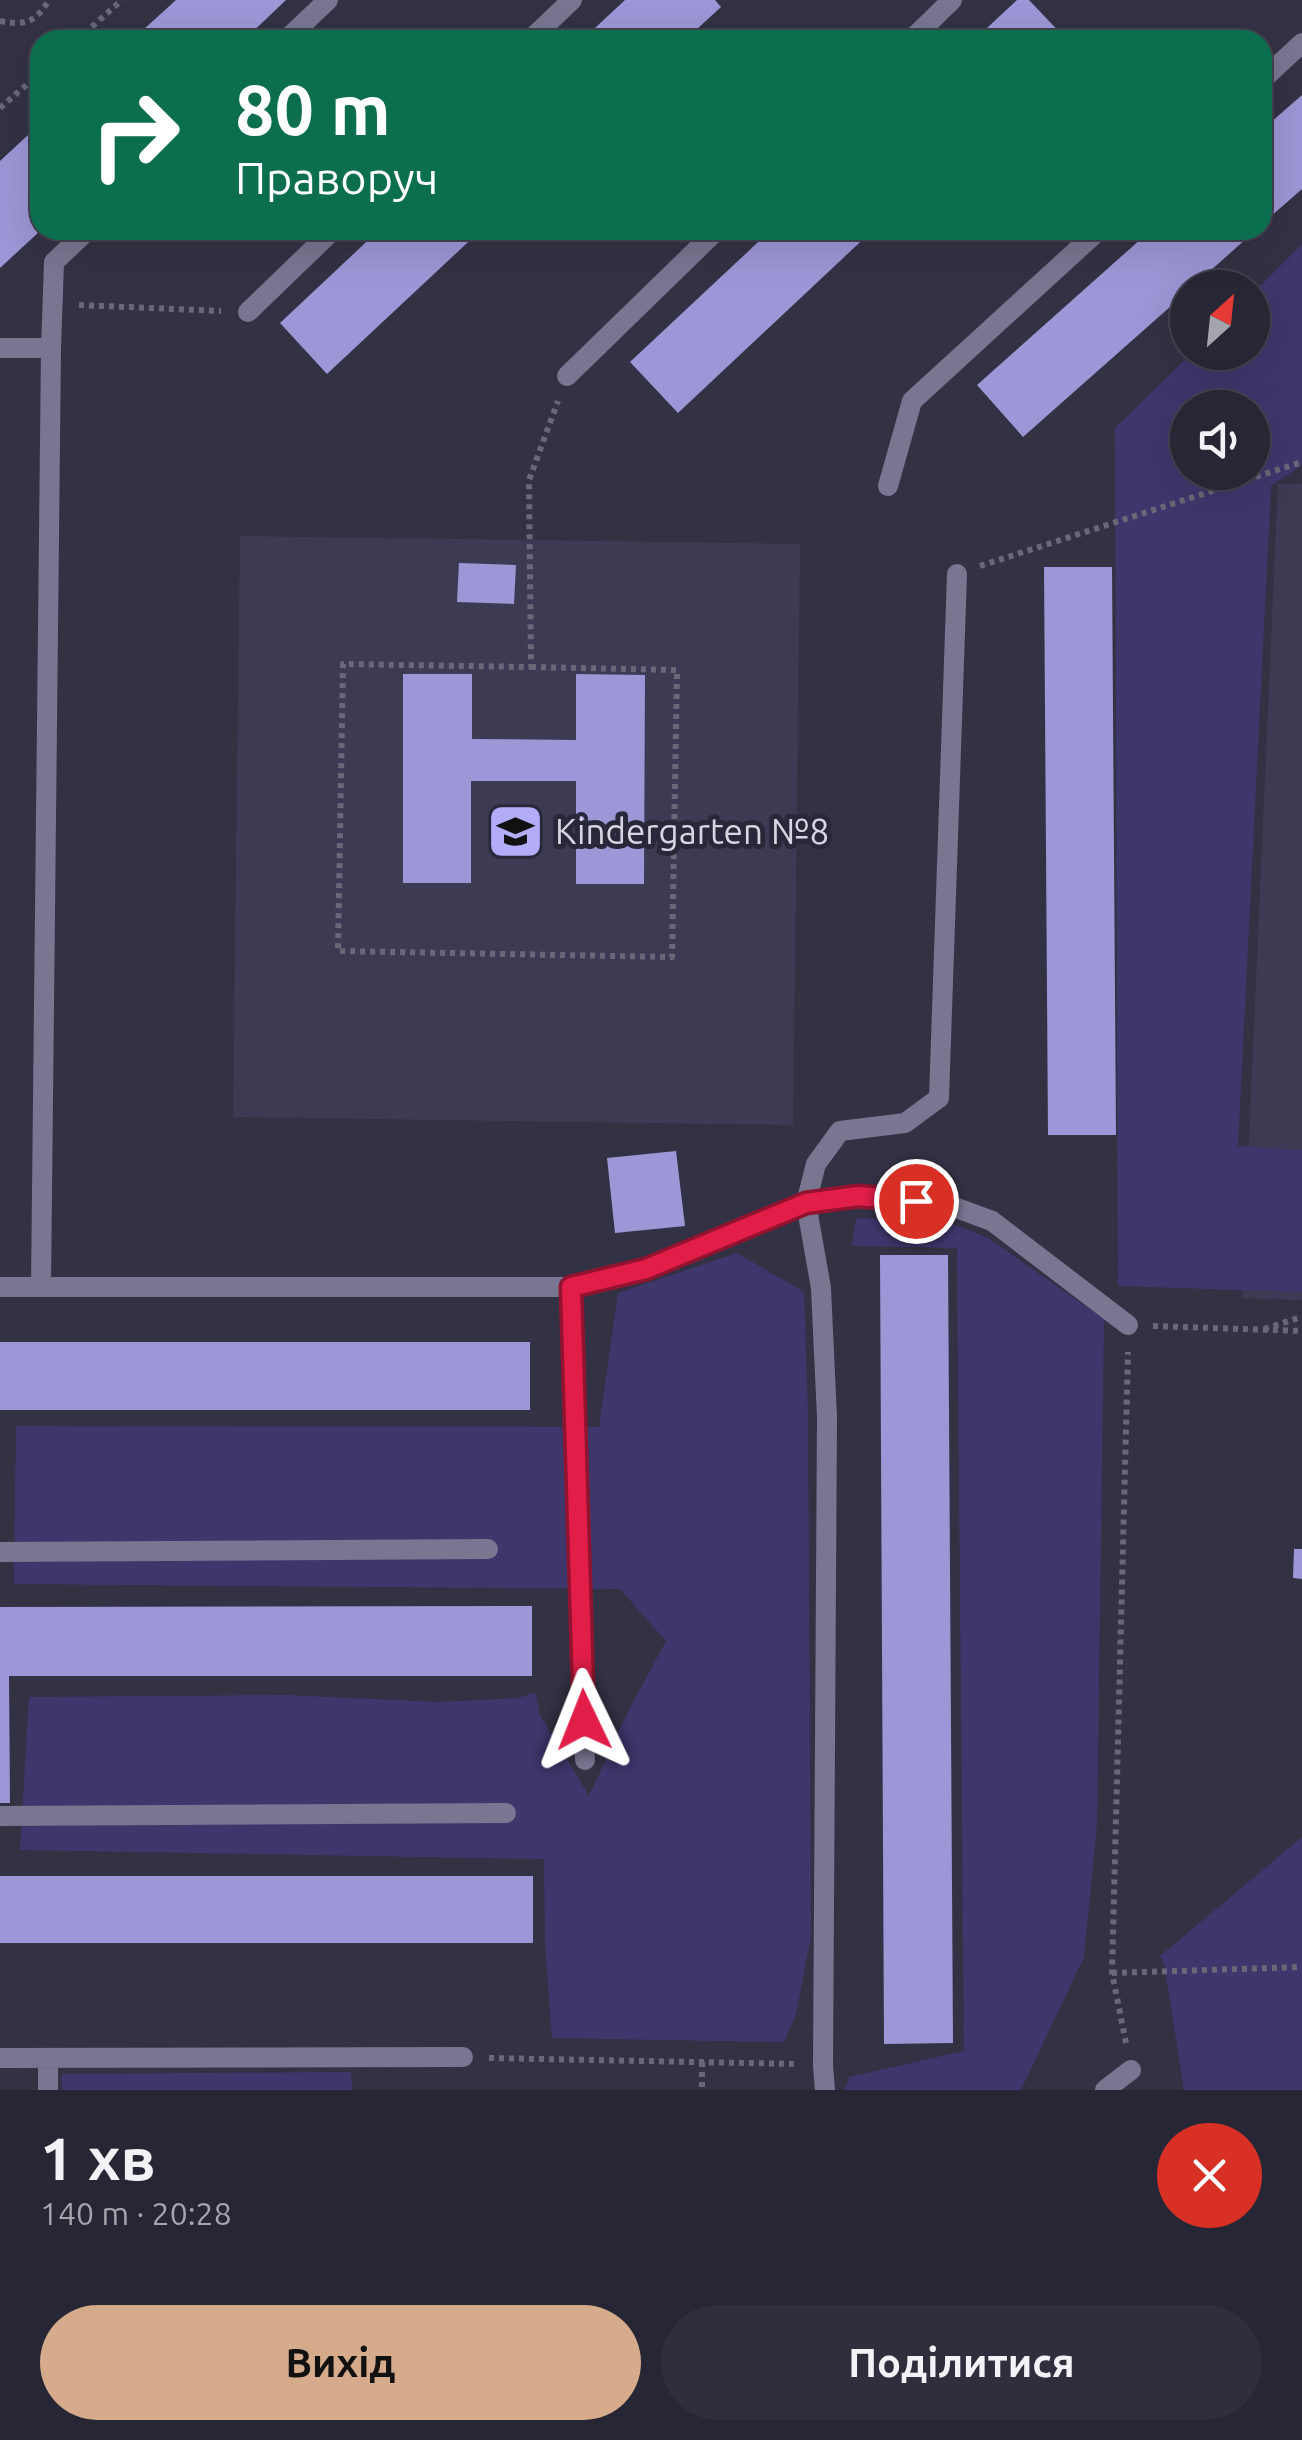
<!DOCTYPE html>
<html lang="uk">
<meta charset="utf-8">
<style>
:root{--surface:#262634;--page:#2e2e3c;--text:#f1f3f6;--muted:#a4a5ac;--line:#42434f;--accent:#d6ab8b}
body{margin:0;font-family:Ubuntu,sans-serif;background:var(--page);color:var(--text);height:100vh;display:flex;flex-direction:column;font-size:38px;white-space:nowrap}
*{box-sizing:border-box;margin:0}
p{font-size:32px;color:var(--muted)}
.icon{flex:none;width:55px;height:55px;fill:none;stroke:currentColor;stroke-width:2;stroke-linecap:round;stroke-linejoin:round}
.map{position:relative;height:2090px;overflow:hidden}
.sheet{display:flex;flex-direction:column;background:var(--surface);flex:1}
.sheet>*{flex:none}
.guide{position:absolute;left:30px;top:30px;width:1242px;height:210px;border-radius:30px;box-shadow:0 10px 40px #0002,0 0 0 2px var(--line);background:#0b6e4f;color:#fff;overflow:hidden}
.needle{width:65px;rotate:27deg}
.fabs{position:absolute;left:1170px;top:270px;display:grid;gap:20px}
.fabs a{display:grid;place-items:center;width:100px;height:100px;border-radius:50%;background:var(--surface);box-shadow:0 10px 40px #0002,0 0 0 2px var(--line);font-size:50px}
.pin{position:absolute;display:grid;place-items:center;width:85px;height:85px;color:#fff;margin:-42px;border:5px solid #fff;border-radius:50%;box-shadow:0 2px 10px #0007}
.me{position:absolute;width:110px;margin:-55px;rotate:358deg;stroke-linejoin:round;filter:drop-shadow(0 0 8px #0008)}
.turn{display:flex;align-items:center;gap:35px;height:210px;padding:0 40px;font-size:45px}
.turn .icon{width:130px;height:130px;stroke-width:2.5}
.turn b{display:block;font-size:70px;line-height:85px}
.round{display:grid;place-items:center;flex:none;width:105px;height:105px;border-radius:52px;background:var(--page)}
.head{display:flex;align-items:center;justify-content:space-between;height:170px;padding:0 40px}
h1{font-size:60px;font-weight:700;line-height:75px}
.action{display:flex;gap:20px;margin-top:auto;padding:20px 40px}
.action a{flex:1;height:115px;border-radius:60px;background:var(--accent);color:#111;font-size:40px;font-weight:700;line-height:115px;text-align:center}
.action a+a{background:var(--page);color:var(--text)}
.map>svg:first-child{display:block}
</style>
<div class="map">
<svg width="1302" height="2090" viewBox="0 0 1302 2090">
<rect width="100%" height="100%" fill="#333245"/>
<path fill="#3d3b54" d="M1278,484H1302V1300L1242,1298Z
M240,536L800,544L793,1125L233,1117Z"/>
<path fill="#3e376c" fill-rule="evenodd" d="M1302,244V465L1271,486L1238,1146L1302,1150V1292L1118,1286L1115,428L1192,353L1252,352L1253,293ZM1188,408H1252V472H1188Z
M856,1218L945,1221L988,1238L1104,1319L1097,1823L1084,1957L1021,2090H845L849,2077L964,2051L957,1248L852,1246Z
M737,1253L804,1292L808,1415L811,1936L796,2014L784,2042L552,2038L545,1943L544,1859L20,1850L29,1697L285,1695L439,1702L519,1698L535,1692L540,1715L589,1796L629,1710L666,1641L620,1589L14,1584L16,1426L599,1427L618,1293Z
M1302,1837V2090H1184L1164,1963L1160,1956Z
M343,2072H351L352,2090H62V2074Z"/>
<path fill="#9c97d6" d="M176,0H286L244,40H132Z
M625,0H715L721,7L685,40H582Z
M1017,0H1029L1067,40H974Z
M1302,95V189L1262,224V130Z
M40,124V231L0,268V161Z
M379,230H481L327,374L280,323Z
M771,230H873L678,413L630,362Z
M1151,230H1256L1191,288H1188V291L1023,437L977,385Z
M459,563L516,565L514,604L457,602Z
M1044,567H1112L1116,1135H1048Z
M403,674H472V739L576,740V674L645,675L644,884H576V781H471V883H403Z
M676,1151L685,1226L615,1233L607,1158Z
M880,1255H948L953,2043L884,2044Z
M0,1342H530V1410H0Z
M1294,1549H1302V1579L1293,1578Z
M532,1606V1676H9L10,1803H0V1607Z
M0,1876H533V1943H0Z"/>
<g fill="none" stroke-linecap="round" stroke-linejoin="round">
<path stroke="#696879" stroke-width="6" stroke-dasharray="5 5" stroke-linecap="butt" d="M0,21C25,26 36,22 49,0
M77,40L122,0
M0,108L40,73
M79,305L221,311
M980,566L1302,462
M531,667L677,670L672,957L338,951L343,664L531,667L529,480L558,401
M1153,1326L1302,1331
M1264,1329L1302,1317
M1112,1973L1302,1967
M1126,2043L1112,1973L1128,1352
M489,2058L797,2064
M702,2062V2090"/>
<path stroke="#787691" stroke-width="20" d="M286,40L328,0
M530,40L572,0
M911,40L952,0
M1262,80L1302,43
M248,312L333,230
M0,348H51
M567,376L717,230
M888,486L912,401L1099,230
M0,1287H571L646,1269L806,1203L858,1196L946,1204L992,1221L1128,1325
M41,1287L51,348L54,262L88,230
M571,1287L585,1760
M0,1552L488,1549
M0,1816L506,1813
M0,2058L463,2057
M48,2058V2090
M825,2090L823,2066L827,1417L821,1288L806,1203L816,1164L840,1131L905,1123L939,1098L957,574
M1105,2090L1131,2070"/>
</g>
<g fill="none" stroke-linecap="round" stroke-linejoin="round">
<defs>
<path id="route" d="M584,1720L571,1287L646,1269L806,1203L858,1196L916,1201"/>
</defs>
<use href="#route" stroke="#92132f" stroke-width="25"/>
<use href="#route" stroke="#e11d48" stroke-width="18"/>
</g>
<defs>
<symbol id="school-square" viewBox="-11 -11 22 22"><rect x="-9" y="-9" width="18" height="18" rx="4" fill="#b3adf9" stroke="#29283a"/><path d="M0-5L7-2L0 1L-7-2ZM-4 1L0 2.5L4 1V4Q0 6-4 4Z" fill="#111"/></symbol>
</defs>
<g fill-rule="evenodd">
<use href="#school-square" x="484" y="800" width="63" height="63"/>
</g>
<g text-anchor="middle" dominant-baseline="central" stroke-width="10" stroke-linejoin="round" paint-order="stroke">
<g font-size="35" fill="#d6d6e2" stroke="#29283a" text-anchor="start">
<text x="555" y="831">Kindergarten №8</text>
</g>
</g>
</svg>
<div class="fabs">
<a><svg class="needle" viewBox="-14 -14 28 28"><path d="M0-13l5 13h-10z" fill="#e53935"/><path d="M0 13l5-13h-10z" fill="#a4a5ac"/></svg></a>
<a><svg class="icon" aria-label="sound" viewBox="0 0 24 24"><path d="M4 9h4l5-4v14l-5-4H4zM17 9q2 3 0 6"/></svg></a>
</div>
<div class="pin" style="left:916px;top:1201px;background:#d93025"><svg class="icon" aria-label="arrive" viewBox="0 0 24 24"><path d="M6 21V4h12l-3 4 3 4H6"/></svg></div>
<svg class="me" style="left:584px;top:1720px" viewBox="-20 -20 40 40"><path d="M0-17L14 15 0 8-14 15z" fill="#e11d48" stroke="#fff" stroke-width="4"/></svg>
<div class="guide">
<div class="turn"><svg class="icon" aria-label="right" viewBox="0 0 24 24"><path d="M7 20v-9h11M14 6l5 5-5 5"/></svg><div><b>80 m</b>Праворуч</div></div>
</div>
</div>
<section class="sheet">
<div class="head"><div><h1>1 хв</h1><p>140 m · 20:28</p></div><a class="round" style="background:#d93025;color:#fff"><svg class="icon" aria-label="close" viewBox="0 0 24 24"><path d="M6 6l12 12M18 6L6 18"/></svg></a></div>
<div class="action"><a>Вихід</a><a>Поділитися</a></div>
</section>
